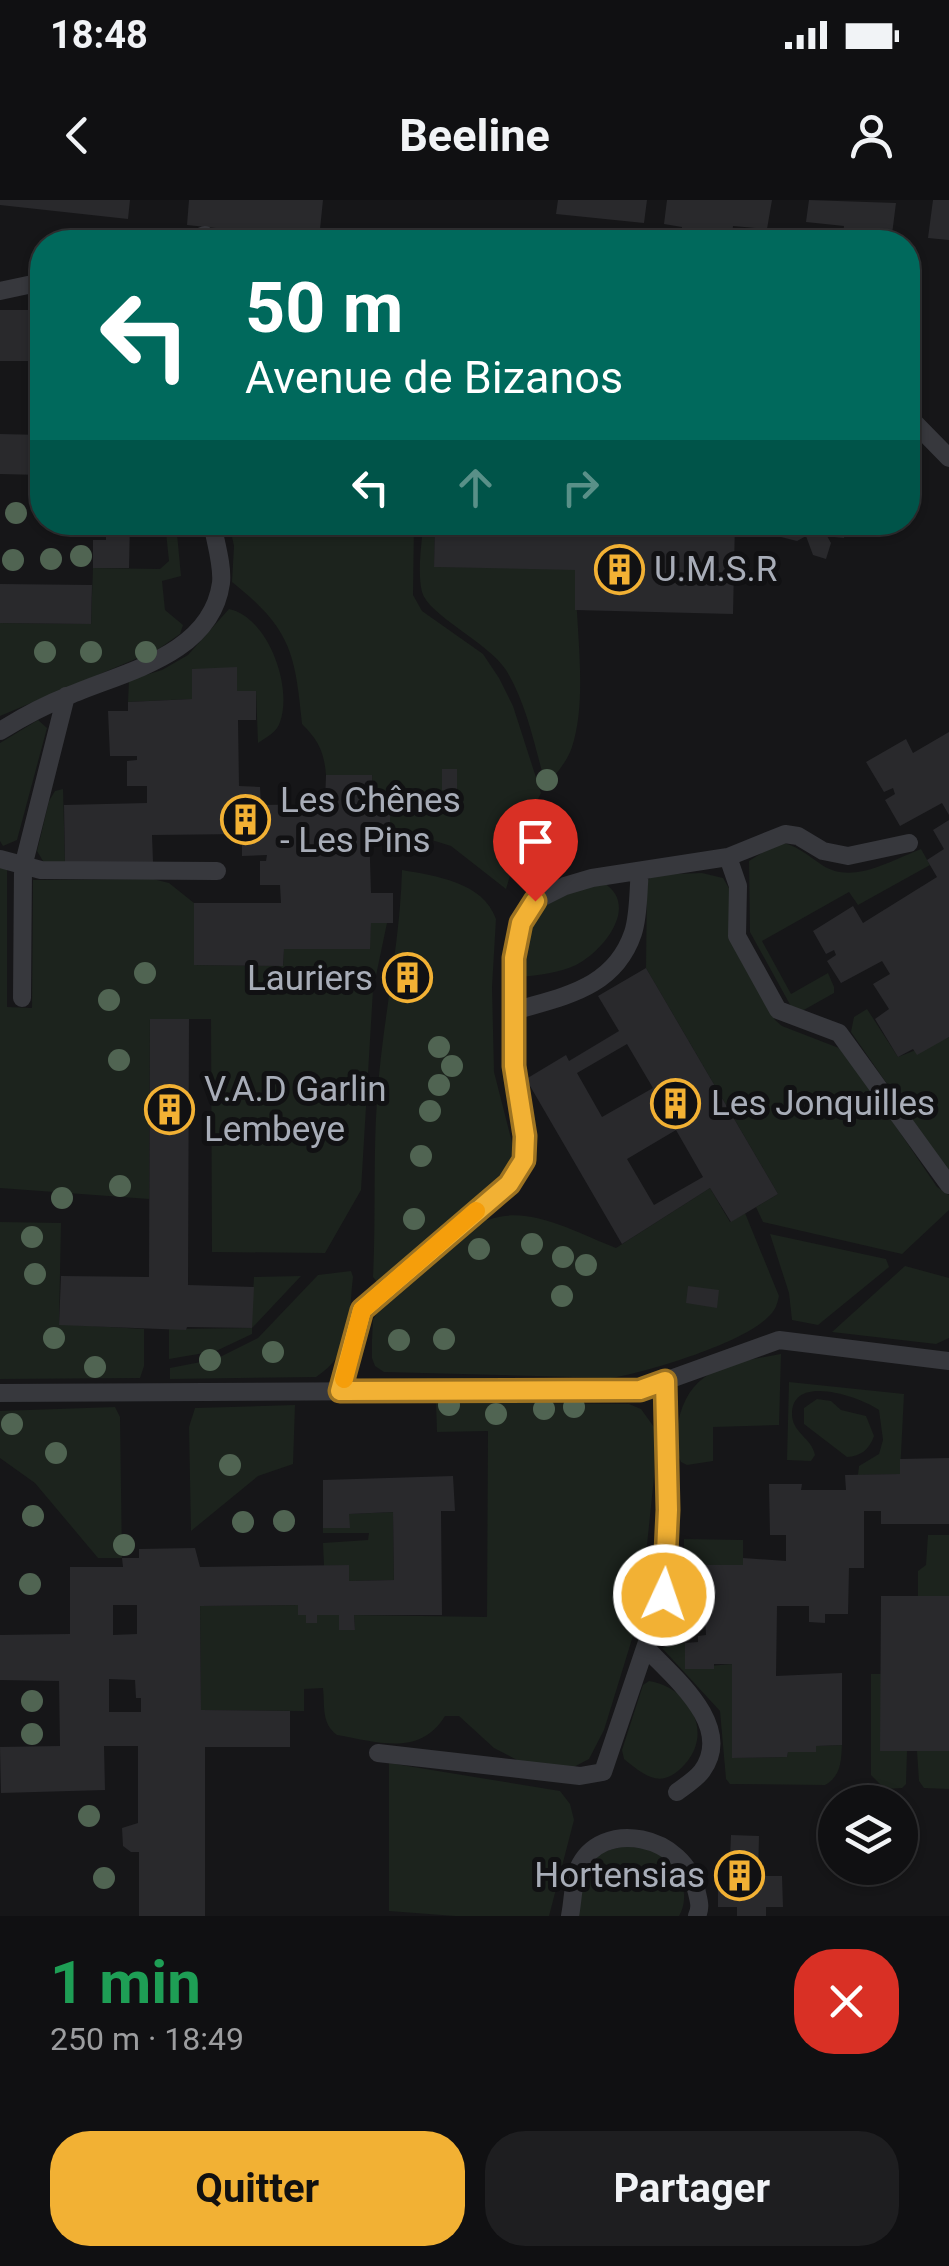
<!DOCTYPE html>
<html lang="fr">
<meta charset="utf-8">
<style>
:root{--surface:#101012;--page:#1e1e20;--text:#f1f3f6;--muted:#9c9d9f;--line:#303032;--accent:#f2b134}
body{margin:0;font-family:Roboto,sans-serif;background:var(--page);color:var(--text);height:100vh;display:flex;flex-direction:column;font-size:38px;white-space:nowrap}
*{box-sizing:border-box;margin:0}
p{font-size:32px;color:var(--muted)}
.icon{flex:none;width:55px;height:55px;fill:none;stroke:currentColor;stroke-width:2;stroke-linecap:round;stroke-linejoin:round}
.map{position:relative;height:1716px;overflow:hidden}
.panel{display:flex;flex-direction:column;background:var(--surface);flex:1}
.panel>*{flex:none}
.banner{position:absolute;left:30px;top:30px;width:890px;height:305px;border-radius:40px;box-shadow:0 2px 8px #0004,0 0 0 2px var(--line);background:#00695c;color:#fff;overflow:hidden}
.tools{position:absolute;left:818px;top:1585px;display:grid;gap:20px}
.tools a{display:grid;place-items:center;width:100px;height:100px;border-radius:50%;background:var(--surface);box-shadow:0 2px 8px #0004,0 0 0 2px var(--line);font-size:50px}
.pin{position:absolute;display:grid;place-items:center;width:85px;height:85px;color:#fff;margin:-102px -42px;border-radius:50% 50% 50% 0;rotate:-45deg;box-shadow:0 0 10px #0007}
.pin .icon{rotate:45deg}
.me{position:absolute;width:110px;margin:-55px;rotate:3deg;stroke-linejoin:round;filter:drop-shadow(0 0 8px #0008)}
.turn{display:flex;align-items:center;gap:35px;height:210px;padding:0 50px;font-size:45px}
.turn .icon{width:130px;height:130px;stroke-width:2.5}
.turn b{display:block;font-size:70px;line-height:85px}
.lanes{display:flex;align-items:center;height:95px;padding:0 50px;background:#0003;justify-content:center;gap:50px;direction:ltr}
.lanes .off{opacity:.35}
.round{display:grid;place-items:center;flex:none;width:105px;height:105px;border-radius:40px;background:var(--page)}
.headline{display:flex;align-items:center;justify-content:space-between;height:170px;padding:0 50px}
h1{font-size:60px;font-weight:700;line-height:75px;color:#1e9e55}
.button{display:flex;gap:20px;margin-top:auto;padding:20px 50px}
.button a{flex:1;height:115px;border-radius:40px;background:var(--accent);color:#111;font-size:40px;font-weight:700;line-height:115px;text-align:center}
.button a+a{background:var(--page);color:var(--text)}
.status{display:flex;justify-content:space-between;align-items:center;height:70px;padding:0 50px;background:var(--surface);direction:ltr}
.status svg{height:28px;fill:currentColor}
header{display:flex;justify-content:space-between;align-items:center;height:130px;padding:0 50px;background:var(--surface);font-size:45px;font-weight:700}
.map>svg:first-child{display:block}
</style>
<div class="status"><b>18:48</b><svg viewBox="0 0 49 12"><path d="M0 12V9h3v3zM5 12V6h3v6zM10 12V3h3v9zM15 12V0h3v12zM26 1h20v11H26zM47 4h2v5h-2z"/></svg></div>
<header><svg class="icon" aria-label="back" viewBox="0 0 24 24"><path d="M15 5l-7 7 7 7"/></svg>Beeline<svg class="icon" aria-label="person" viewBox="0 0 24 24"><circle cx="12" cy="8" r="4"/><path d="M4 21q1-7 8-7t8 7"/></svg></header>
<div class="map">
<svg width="949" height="1716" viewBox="0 0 949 1716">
<rect width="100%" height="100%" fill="#161618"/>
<path fill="#1c231d" d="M340,322V328H384L385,323H414L413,395L422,411L483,454L499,478L513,506L541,593L526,623L506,689L451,646L390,627V598H373L372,575H326C324,552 319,541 302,524C295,453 291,429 232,382L234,346L229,323Z
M165,323H176L181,376L162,381L165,410L183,425L180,434L157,450L0,516V423L91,424L93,368L160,369L169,361Z
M423,323H435L434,367L576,368C574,420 589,495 572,547C567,562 556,574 546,586C535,548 527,504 506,470C489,443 428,415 422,392C417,371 422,344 423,323Z
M229,409C268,417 293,487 280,522C277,532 267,537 258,543L256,491H237L192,499L128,502L129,480L162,470L188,455Z
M38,520L47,528L17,640L3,646L0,641V543Z
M63,589L65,664L46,666L37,651L49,601L55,591Z
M779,642C795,644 809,656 822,665C852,685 890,661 921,649L930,665L858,705L849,692L762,741L791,794L828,773L834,787V793L802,811L793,810L750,732L749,661Z
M0,664L7,667V807L32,808L33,680L153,679L169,683L194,703V765L283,766L284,749H369L371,723H387L373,790L361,990L325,1053L212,1052L211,819H150L149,999L0,988Z
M402,670C436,676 483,682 496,719L492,787L494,872L516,958L503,983L384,1082H377L373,1077C376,1018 373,958 377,900C382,822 400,747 402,670Z
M702,673L723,678L730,690L732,744L775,820L782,826L844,850L937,987L949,995V1010L902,1054L763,1022L756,1007L778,994L646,768L647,682L652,675Z
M604,683C640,706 603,751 576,765C559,773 539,775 520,777C529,699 532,705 604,683Z
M867,809L898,857L949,837V973L851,832L854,817Z
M710,988L730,1022L745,1013L779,1096C777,1105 775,1111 768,1117C743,1143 648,1172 611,1178L384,1172L375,1166L372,1158V1140L373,1120L385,1099L482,1018L488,1020C529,1004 576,1033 616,1048Z
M0,1022L61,1023L59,1124L144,1129V1166L140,1178L0,1179Z
M770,1034L886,1059L889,1067L818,1125L792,1120L789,1093Z
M905,1066L949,1078V1138L936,1144L832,1132Z
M351,1071L353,1077C348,1118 354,1153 316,1177L170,1179V1168L216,1159L258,1138L318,1075Z
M301,1076L252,1128V1134L216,1151L169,1159V1129L251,1128L254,1077Z
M781,1154L779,1225L713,1227V1261L687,1265L681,1262C675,1250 675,1237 678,1223C689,1167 732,1163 781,1154Z
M789,1182L904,1194L900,1274L858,1275L859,1266L879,1254L883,1240L879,1210C860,1197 792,1173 792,1214C792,1233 812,1238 815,1255L811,1261L787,1260Z
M817,1199L831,1201L841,1210L866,1216L874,1236C869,1250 861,1256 847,1257L804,1224V1208Z
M436,1202L629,1204L641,1209L654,1227V1277L640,1413L604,1530L589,1559L570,1569L519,1561L494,1548L459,1516H445C420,1557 378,1542 337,1535C321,1523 325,1506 323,1488L304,1489V1511L201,1510L200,1406L298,1405V1415H306L307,1423L317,1415H339V1430H355L354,1415L487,1417L488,1231L437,1232Z
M295,1205L293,1264L258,1276L191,1331L189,1227L195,1208Z
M115,1207L120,1217L122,1358H98L35,1283L0,1258V1211Z
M393,1312L394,1380L349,1381V1365L324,1366L323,1343L368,1340L369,1333H323V1328L349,1314Z
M928,1335H949V1396H918V1371L926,1365Z
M684,1339L743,1340V1365H687L684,1363Z
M685,1443V1468L732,1464V1558L787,1557L788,1552H815L816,1546L842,1545C841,1562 841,1576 825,1585L730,1584L726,1579L720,1511L662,1448Z
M871,1474H881L907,1551L906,1584L902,1588L885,1589L871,1575Z
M649,1481C689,1487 714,1532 685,1564C662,1590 646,1577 624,1559L622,1550L643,1485Z
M917,1551H949V1589L924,1588L919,1581Z
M389,1563L560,1591L570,1604L574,1620L549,1716H455L389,1711Z
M627,1646C637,1648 651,1648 659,1652C681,1665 691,1696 679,1716H575C584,1674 579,1654 627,1646Z"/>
<path fill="#29292c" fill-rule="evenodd" d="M0,0H130L128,19L0,5Z
M189,0H323L319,39L187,25Z
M558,0H647L644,23L556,14Z
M667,0H772L767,29L733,26L732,35L682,30V27L664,24Z
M809,0L896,3L891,42L842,40L844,26L806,22Z
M933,0H949V40L928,38Z
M0,110H37V161H0Z
M0,234L42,235V275L0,274Z
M106,322H130L129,368H93V340H106Z
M340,322H385V328H340Z
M435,322H735L733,414L575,410V370L434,367Z
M786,322H865L864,328L859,324L855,326V334L849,330L845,332L844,338L834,337L832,333L827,336L831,343L826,359L813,355L806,336L797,341L781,337Z
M0,384L92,385L91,424L0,423Z
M237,467V491H256V520H238L239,586L260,587L261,605L325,604L326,575H372L373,598H390V627L369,628L371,693H393V723H371L370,749H284L283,766L194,765V703H281L280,685H260V661H266L267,655L242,656V634L152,635L153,662L65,664L64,605L147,603V586H127V561L137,560V556H110L108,511H128V502L192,499V469Z
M949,532V615L942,603L900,626L885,600L895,594L893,588L884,592L866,562L906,539L913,553Z
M442,569H457V590H442Z
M949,620V837L917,855L913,849L898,857L875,819L889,809L873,784L890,774L882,761L841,783L827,761L836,755L834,750L826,754L813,731L853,706L863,723L937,677L927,660L944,649L933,630Z
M398,767H414L411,795L396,794Z
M646,768L778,994L731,1022L710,988L622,1044L526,879L566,855L569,861L619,831L598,796ZM627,844L653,888L602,917L577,873ZM676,930L703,977L654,1005L627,959Z
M150,819H189L188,1085L254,1087L252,1128L187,1127L186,1130L59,1125L61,1076L149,1077Z
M688,1086L719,1090L717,1108L686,1103Z
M949,1258V1324H881V1311H864V1368H849L848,1414H825V1423L809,1422V1406H777L776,1476L842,1473V1545L816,1546V1552H788L787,1557L732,1558V1464H714V1469H685V1443L698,1442V1436L706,1435L705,1416L699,1415V1396H687V1365H743V1358L786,1361V1335H770L769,1284H802L801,1290H846L845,1275L900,1274V1259Z
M453,1276L455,1311H441L442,1415H354L355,1430H339V1415H317V1423H306V1415H298V1405L200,1406L201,1510L290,1511V1547H205V1716H139V1652H131L123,1646L122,1628L138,1623V1546H104L105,1590L1,1593L0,1547L60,1546L59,1481L0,1480V1435L70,1434V1367H123L122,1358H139V1349L195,1348L200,1367L349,1365V1381L394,1380L393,1312L349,1314L350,1328H323V1280ZM113,1405H137V1434L113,1435ZM109,1479L135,1480L136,1498H141V1512H109Z
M881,1396H949V1551H880Z
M731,1635L759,1636L758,1676H782L783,1707H766V1716H737V1707H718V1675H724L725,1660L730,1659Z"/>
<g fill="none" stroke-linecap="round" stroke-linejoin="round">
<path stroke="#37383d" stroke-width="18" d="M186,42L205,35
M0,91L42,82
M908,216L949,258
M0,531C21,518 45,505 68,496C122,472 211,456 221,383C223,365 215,341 212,322
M728,657L738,686L737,736L778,810L839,833L949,985
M0,659L41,670L217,671
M22,798L23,667L66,496
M514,811C563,796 614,789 633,733C639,715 638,690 640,671
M340,1191L362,1110L509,984L524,960L525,936L514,866V758L521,723L535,701L565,686L592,678L728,657L785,634L798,636L823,651L848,656L909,643
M0,1193L640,1190L779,1140L949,1161
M646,1448C673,1477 735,1526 702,1571C696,1579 685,1586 677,1592
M378,1553L580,1576L603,1572L663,1395L668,1310L665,1181
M570,1716C573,1701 573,1682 578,1669C600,1617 686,1634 697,1693C699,1702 701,1707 697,1716"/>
</g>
<g fill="#506452">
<circle cx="16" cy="313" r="11"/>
<circle cx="81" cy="356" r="11"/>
<circle cx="51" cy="359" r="11"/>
<circle cx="13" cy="360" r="11"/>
<circle cx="45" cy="452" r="11"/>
<circle cx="91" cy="452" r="11"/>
<circle cx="146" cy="452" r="11"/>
<circle cx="547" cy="580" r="11"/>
<circle cx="145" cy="773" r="11"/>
<circle cx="109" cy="800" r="11"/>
<circle cx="439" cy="847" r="11"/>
<circle cx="119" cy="860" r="11"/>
<circle cx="452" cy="866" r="11"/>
<circle cx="439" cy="885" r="11"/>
<circle cx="430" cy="911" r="11"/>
<circle cx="421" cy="956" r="11"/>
<circle cx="120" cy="986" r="11"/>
<circle cx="62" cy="998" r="11"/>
<circle cx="414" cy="1019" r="11"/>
<circle cx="32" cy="1037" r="11"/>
<circle cx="532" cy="1044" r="11"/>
<circle cx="479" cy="1049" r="11"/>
<circle cx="563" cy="1057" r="11"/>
<circle cx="586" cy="1065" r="11"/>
<circle cx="35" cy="1074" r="11"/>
<circle cx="562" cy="1096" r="11"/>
<circle cx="54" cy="1138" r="11"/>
<circle cx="444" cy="1139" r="11"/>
<circle cx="399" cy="1140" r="11"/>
<circle cx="273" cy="1152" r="11"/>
<circle cx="210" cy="1160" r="11"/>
<circle cx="95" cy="1167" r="11"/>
<circle cx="449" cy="1205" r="11"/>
<circle cx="574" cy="1207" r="11"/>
<circle cx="544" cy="1209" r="11"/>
<circle cx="496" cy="1214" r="11"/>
<circle cx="12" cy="1224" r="11"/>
<circle cx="56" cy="1253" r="11"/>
<circle cx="230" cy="1265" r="11"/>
<circle cx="33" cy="1316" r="11"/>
<circle cx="284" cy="1321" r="11"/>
<circle cx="243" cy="1322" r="11"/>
<circle cx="124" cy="1345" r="11"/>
<circle cx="30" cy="1384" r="11"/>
<circle cx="32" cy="1501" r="11"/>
<circle cx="32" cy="1534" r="11"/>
<circle cx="89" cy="1616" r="11"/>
<circle cx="104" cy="1678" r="11"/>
</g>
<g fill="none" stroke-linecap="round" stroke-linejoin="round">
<defs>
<path id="route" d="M535,701L521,723L514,758V866L525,936L524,960L509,984L362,1110L340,1191L640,1190L665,1181L668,1310L664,1395"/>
</defs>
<use href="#route" stroke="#9d7322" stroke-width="25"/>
<use href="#route" stroke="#f2b134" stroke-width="18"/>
<path stroke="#f59e0b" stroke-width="18" d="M344,1179L362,1110L476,1011"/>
</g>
<defs>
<symbol id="building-ring" viewBox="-11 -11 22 22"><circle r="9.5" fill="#111113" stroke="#f2b134" stroke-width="1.5"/><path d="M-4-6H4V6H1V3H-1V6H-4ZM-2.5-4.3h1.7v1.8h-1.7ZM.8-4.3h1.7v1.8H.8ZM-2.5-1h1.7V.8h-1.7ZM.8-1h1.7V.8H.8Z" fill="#f2b134"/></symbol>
</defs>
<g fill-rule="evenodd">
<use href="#building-ring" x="592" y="342" width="55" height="55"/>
<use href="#building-ring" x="218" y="592" width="55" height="55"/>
<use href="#building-ring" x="380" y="750" width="55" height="55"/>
<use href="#building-ring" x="648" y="876" width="55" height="55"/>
<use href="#building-ring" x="142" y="882" width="55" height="55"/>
<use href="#building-ring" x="712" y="1648" width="55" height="55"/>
</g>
<g text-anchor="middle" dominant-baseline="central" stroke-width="10" stroke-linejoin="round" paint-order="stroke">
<g font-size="35" fill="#a8adb8" stroke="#111113" text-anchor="start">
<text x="654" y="369">U.M.S.R</text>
<text x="280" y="600">Les Chênes<tspan x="280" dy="40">- Les Pins</tspan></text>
<text x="373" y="778" text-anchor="end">Lauriers</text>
<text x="204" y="889">V.A.D Garlin<tspan x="204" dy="40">Lembeye</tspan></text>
<text x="711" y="903">Les Jonquilles</text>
<text x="705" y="1675" text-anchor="end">Hortensias</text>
</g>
</g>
</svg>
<div class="tools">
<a><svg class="icon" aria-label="layers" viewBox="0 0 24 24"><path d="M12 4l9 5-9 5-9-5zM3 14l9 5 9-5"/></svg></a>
</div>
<div class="pin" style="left:535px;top:701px;background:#d93025"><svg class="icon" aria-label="arrive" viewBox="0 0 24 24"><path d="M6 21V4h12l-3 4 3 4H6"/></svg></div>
<svg class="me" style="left:664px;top:1395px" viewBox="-20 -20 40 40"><circle r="17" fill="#f2b134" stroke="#fff" stroke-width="3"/><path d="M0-11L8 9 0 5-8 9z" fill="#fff"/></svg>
<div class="banner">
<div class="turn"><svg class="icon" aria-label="left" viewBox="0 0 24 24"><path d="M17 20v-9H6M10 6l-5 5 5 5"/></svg><div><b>50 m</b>Avenue de Bizanos</div></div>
<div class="lanes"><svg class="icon" aria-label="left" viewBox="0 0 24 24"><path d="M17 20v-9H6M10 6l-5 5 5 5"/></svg><svg class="icon off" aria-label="ahead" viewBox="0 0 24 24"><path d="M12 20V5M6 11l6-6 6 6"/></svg><svg class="icon off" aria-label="right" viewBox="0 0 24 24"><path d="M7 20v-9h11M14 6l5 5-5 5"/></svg></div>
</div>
</div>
<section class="panel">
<div class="headline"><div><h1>1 min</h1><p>250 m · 18:49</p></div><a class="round" style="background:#d93025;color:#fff"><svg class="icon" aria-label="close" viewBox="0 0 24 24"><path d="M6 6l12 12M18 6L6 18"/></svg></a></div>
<div class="button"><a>Quitter</a><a>Partager</a></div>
</section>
